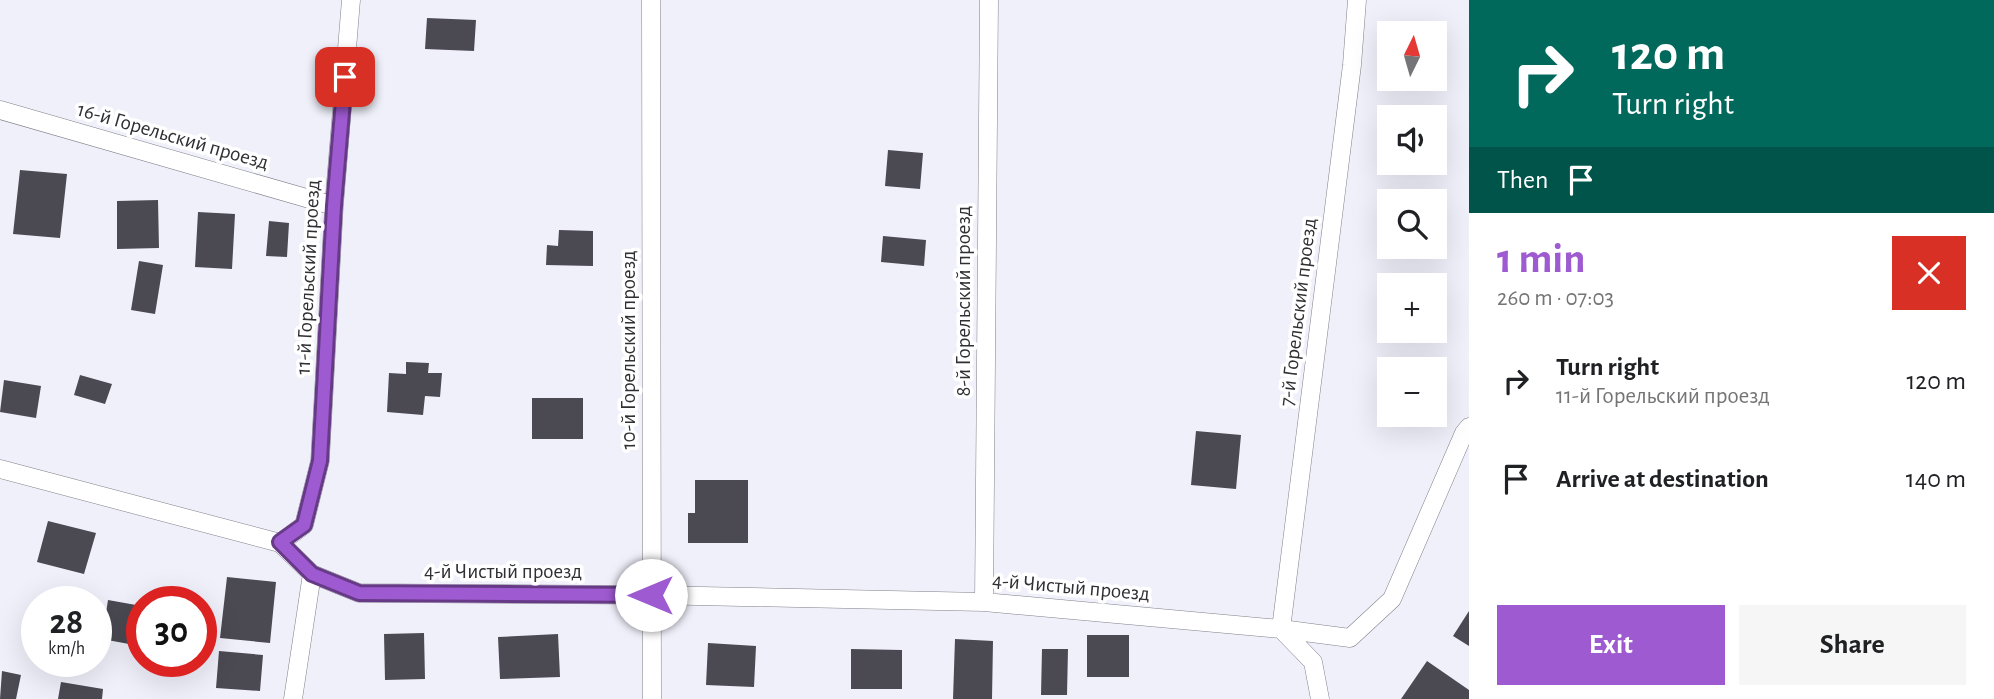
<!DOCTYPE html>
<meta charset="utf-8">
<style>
:root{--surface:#fff;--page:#f6f6f6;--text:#202124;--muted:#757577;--accent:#9e5ad0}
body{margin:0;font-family:"Alegreya Sans",sans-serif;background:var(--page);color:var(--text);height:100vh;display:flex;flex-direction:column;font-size:26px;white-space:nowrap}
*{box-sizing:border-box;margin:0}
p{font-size:23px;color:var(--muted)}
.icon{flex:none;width:38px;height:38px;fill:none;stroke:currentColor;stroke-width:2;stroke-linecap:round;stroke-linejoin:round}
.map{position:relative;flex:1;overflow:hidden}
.sheet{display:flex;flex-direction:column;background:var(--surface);width:525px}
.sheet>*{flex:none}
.top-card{background:#00695c;color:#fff;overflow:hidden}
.needle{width:46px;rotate:5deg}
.fabs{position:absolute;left:1377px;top:21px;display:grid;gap:14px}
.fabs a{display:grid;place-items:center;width:70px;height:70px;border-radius:0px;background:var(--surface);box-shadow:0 7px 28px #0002;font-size:35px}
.speed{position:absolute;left:21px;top:586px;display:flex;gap:14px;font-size:35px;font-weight:700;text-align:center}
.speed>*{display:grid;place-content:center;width:91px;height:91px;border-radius:50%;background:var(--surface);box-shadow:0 7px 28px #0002;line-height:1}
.speed small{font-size:18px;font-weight:400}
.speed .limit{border:10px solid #d22;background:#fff;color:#111}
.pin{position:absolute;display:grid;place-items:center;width:60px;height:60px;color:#fff;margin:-30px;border-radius:14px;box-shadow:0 4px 10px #0006}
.me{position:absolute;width:77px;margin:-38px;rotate:270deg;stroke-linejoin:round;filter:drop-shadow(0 0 5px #0008)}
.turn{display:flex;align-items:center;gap:24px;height:147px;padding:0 28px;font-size:32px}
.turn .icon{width:91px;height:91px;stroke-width:2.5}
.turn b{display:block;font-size:49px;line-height:60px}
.then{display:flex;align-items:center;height:66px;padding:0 28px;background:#0003;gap:14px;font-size:26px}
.round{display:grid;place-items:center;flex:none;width:74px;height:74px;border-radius:0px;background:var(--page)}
.head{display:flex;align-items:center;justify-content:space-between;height:119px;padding:0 28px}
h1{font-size:42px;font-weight:700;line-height:52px;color:var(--accent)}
.action{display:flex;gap:14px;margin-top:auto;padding:14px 28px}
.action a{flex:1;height:80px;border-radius:0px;background:var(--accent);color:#fff;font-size:28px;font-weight:700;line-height:80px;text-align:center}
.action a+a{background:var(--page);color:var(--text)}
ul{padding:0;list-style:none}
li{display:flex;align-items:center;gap:21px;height:98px;padding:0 28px}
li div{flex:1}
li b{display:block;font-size:26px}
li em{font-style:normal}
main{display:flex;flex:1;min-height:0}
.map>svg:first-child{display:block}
</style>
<main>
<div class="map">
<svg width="1469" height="699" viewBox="0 0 1469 699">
<rect width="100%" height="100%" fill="#f0f0fb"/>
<path fill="#4b4952" d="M427,18L476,20L474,51L425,49Z
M888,150L923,153L920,189L885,186Z
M20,170L67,174L60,238L13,234Z
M158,200L159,248L117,249V201Z
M198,212L235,214L232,269L195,267Z
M269,221L289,223L287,257L266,256Z
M559,230L593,231V266L546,265L547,245L558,246Z
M883,236L926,240L924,266L881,262Z
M139,261L163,265L155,314L131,310Z
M406,362L429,363L428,373H442L440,397L425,396L423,415L387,412L389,373L406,374Z
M80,375L112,384L105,404L74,395Z
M4,380L41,386L36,418L0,412Z
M532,398H583V439H532Z
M1196,431L1241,435L1236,489L1191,485Z
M695,480H748V543H688V513H695Z
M48,521L96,533L84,574L37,562Z
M227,577L276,582L270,643L220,638Z
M108,600L136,605L129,644L102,639Z
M1469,611V646L1453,636Z
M424,633L425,679L385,680L384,634Z
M558,634L560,677L500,679L498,637Z
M1087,635H1129V677H1087Z
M955,639L993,641L992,699H953Z
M708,643L756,646L754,687L706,685Z
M851,649L902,650V689H851Z
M1042,649H1068L1067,695H1041Z
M219,651L263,655L260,691L216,688Z
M1427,661L1469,690V699H1401Z
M2,671L21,675L16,699H0Z
M61,682L103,689L102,699H58Z"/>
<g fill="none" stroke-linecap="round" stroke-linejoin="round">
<defs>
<path id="street" d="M651,0L652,699
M0,110L334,206
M0,469L280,543L312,574L359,593L651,595L984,602L1281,629L1350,638L1392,599L1464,433L1469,427
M280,543L304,525L320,461L334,206L351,0
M984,602L989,0
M1281,629L1352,65L1357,0
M1281,629L1313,662L1320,699
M293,699L312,574"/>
</defs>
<use href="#street" stroke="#80818a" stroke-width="19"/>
<use href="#street" stroke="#fff" stroke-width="18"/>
</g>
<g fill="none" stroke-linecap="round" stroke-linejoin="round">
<defs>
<path id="route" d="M345,77L334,206L320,461L304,525L280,542L312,574L359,593L651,595"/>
</defs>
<use href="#route" stroke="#673a87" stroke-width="18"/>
<use href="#route" stroke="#9e5ad0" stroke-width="12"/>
</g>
<g text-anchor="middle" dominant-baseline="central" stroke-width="7" stroke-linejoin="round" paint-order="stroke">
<g font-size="21" fill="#303034" stroke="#fff">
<text transform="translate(173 136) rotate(16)">16-й Горельский проезд</text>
<text transform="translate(308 277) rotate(-87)">11-й Горельский проезд</text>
<text transform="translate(963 301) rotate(-90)">8-й Горельский проезд</text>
<text transform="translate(1298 312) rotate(-83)">7-й Горельский проезд</text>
<text transform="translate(628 350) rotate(-90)">10-й Горельский проезд</text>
<text x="503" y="571">4-й Чистый проезд</text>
<text transform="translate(1071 587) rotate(5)">4-й Чистый проезд</text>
</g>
</g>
</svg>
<div class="fabs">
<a><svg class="needle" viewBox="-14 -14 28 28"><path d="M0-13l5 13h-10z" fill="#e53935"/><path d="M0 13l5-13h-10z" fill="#757577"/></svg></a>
<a><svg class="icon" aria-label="sound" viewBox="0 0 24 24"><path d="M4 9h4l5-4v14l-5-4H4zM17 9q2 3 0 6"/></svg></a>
<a><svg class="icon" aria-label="search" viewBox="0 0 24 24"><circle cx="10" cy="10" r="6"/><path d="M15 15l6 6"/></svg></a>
<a>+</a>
<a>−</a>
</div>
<div class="speed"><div>28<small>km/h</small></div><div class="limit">30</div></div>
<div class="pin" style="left:345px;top:77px;background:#d93025"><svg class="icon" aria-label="arrive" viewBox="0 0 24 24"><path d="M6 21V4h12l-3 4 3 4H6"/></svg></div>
<svg class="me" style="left:651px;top:595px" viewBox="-20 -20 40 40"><circle r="19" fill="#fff"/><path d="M0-13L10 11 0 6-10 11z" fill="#9e5ad0"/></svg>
</div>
<section class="sheet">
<div class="top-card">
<div class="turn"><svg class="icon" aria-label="right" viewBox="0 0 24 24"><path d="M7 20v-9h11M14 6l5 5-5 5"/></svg><div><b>120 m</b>Turn right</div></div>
<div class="then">Then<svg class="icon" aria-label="arrive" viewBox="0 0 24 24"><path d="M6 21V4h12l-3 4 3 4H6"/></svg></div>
</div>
<div class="head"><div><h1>1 min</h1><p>260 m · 07:03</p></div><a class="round" style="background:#d93025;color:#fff"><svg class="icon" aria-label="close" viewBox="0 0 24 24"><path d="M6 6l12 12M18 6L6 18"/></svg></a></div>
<ul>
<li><svg class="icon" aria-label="right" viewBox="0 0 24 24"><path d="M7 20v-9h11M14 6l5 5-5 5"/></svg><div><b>Turn right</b><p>11-й Горельский проезд</p></div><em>120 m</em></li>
<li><svg class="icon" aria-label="arrive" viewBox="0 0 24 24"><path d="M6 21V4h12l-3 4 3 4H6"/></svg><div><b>Arrive at destination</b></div><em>140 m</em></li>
</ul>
<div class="action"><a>Exit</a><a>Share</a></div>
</section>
</main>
